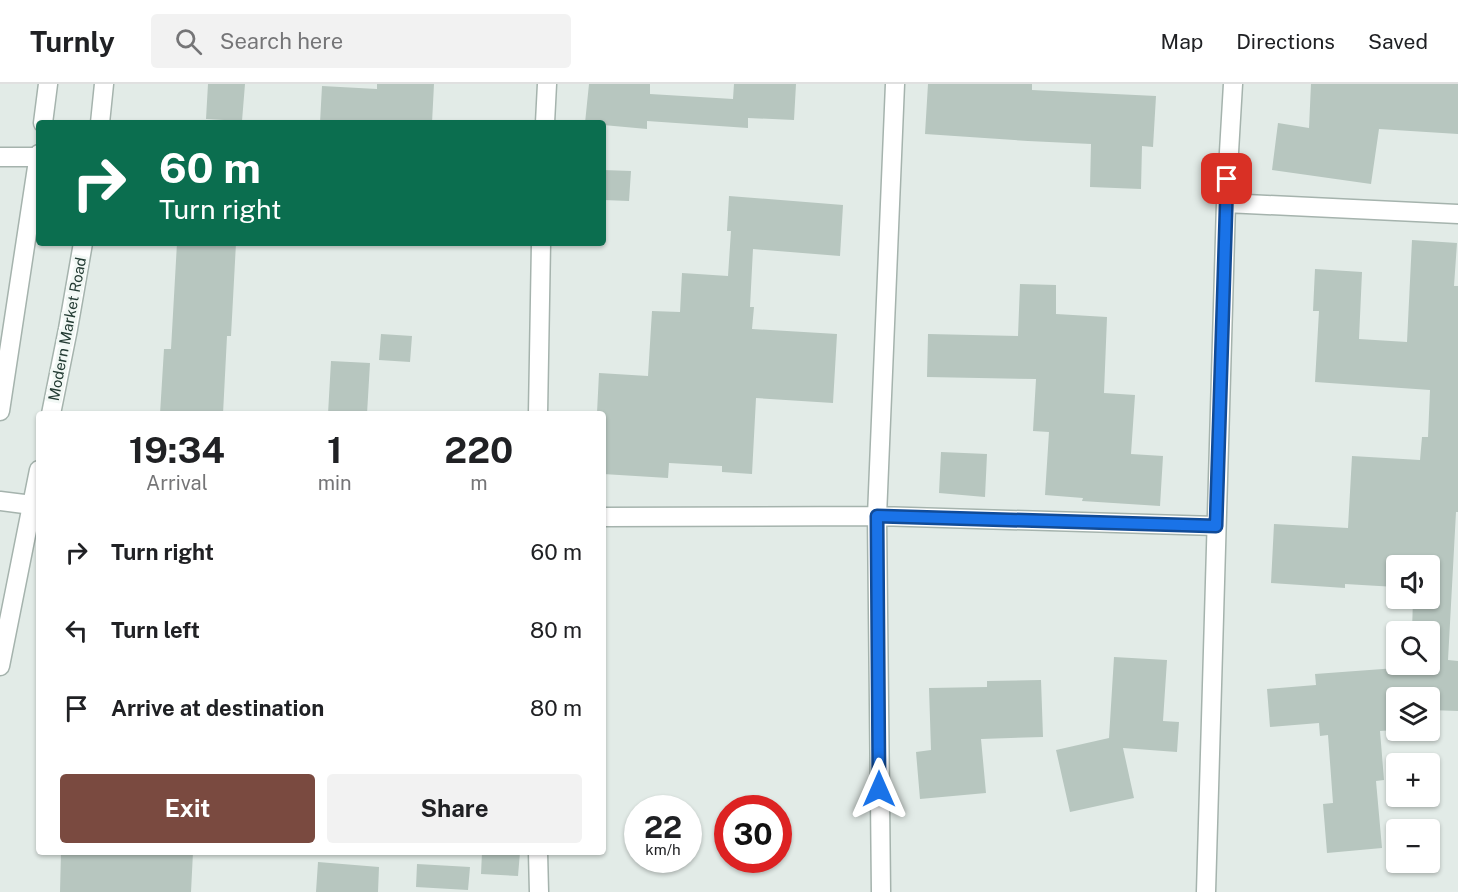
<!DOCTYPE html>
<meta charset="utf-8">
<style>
:root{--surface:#fff;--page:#f2f2f2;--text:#202124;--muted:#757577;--line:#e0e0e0;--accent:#7a4a40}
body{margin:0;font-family:"Public Sans",sans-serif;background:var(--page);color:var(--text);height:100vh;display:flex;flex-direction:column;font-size:22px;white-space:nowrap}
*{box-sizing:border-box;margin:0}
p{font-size:20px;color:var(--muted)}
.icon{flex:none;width:33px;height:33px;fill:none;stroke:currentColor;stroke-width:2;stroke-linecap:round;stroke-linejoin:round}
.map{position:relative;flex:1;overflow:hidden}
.details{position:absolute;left:36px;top:327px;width:570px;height:444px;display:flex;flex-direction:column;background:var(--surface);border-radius:6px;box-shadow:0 2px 4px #0004}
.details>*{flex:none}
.guide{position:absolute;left:36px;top:36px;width:570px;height:126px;border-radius:6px;box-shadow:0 2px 4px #0004;background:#0b6e4f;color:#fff;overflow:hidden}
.tools{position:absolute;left:1386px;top:471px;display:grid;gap:12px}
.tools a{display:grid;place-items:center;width:54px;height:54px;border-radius:6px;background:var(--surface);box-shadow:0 2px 4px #0004;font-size:30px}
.speed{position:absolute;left:624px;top:711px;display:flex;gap:12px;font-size:30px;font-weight:700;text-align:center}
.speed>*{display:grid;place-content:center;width:78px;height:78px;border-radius:50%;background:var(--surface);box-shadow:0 2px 4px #0004;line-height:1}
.speed small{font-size:15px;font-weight:400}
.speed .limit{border:9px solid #d22;background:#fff;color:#111}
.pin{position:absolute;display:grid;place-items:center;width:51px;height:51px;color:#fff;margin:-26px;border-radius:12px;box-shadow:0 3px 9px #0006}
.me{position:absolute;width:66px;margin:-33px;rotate:0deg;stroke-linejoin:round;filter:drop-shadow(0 0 4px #0008)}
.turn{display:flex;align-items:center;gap:21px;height:126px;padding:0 24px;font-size:27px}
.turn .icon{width:78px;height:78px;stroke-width:2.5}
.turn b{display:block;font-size:42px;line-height:51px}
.eta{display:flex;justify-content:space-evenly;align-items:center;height:102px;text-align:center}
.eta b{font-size:36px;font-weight:700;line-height:42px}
.primary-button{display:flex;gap:12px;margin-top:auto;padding:12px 24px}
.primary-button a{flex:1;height:69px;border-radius:6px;background:var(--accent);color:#fff;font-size:24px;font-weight:700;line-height:69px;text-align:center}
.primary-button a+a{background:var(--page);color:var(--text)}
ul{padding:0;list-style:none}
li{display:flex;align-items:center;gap:18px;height:78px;padding:0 24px}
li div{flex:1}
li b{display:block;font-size:22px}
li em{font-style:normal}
header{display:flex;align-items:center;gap:36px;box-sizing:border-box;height:84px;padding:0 30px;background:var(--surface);border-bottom:2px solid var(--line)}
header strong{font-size:28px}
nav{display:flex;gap:33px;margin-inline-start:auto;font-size:21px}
.search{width:420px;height:54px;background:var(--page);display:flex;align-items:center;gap:15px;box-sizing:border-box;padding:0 21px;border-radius:6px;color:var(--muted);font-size:22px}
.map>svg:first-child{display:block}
</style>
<header>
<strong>Turnly</strong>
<div class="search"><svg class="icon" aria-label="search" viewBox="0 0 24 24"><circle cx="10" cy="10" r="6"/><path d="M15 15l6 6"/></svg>Search here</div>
<nav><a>Map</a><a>Directions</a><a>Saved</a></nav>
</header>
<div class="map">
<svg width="1458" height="808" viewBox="0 0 1458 808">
<rect width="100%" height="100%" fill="#e2ebe7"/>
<path fill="#b7c6bf" d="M208,0H245L242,37L206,35Z
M377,0H434L432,39H320L322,2L377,5Z
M589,0H650V10L733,15L734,0H796L794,36L748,34V44L647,37V45L603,41V39H585Z
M928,0H1032V6L1156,12L1153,63L1142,62L1141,105L1090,103L1091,60L1028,57L925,50Z
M1311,0H1458V50L1379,45L1371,100L1272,86L1278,39L1309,44Z
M603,86L631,87L629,117L603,116Z
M729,112L843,121L840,172L753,165L750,223H754L752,245L837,250L833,319L756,314L752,390L722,388V382L669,379L668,394L603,390V330L597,329L599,289L648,292L652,227L680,228L682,189L728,192L731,147H727Z
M1412,156L1457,159L1454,202H1458V428H1456L1448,576L1458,577V627L1430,626V614H1396V646L1380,647L1384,696L1376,697L1382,764L1327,769L1323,720L1333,719L1328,651L1320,652L1319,639L1270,643L1267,605L1316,601L1315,590L1410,583V580H1430V548H1412L1413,514H1430V482H1396V503L1345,500V504L1271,499L1274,440L1348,444L1352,372L1420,376L1422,353H1428L1430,306L1315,298L1319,227H1313L1315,185L1362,188L1359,255L1407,258Z
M177,159H236L231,252H227L223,330H160L164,265H171Z
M1020,200L1056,201V230L1107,233L1104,309L1135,311L1131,370L1163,372L1160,422L1082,417L1083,414L1045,411L1049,348L1033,347L1036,295L927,293L928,250L1018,252Z
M381,250L412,252L410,278L379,276Z
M331,277L370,279L367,330H328Z
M941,368L987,370L985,413L939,409Z
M1114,573L1167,576L1163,637L1179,638L1177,668L1123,664L1134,714L1070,728L1056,666L1109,654Z
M1041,596L1043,653L981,655L986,709L920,715L916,668L931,666L929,604L987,603V597Z
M61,768H193L191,808H60Z
M482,768H520L518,792L481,790Z
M318,778L379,783L378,808H316Z
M417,780L470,783L468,806L416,803Z"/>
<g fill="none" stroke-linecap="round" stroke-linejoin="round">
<defs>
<path id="minor" d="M545,39L547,0
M0,73H39
M1226,119L1458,130
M538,330L541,159
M603,433L877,432L1216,442
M0,582L32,421H39
M538,768L539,808
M881,808L877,432L895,0
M1206,808L1226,119L1233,0"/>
<path id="tertiary" d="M43,39L48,0
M100,39L104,0
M0,327L39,70
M51,330L68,245L83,159
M0,417L32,421L39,386"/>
</defs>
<use href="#minor" stroke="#a5b3ad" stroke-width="21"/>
<use href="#tertiary" stroke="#a5b3ad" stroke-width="21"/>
<use href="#minor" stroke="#fff" stroke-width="18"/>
<use href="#tertiary" stroke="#fff" stroke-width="18"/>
</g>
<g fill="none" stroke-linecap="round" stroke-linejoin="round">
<defs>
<path id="route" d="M879,705L877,432L1216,442L1227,95"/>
</defs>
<use href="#route" stroke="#114b97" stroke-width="15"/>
<use href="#route" stroke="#1a73e8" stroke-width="10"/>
</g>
<g text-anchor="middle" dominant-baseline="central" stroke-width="6" stroke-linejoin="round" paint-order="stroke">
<g font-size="15" fill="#233b33" stroke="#f2f8f5">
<text transform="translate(67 245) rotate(-79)">Modern Market Road</text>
</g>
</g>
</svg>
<div class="tools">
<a><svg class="icon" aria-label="sound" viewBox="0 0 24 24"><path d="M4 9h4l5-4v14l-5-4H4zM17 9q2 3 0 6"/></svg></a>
<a><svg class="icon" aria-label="search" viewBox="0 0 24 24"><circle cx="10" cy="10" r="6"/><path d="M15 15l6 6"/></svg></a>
<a><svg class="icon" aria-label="layers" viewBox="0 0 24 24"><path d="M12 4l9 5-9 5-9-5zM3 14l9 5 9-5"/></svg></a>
<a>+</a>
<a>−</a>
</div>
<div class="speed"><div>22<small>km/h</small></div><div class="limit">30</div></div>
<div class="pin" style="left:1227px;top:95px;background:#d93025"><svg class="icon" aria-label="arrive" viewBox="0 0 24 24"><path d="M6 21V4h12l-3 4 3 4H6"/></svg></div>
<svg class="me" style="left:879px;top:705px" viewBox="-20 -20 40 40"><path d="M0-17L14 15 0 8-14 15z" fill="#1a73e8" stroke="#fff" stroke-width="4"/></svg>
<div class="guide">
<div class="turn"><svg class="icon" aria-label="right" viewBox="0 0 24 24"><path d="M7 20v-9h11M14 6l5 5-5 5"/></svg><div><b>60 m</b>Turn right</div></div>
</div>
<section class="details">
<div class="eta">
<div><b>19:34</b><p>Arrival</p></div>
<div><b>1</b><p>min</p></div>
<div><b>220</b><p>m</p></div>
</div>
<ul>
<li><svg class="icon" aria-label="right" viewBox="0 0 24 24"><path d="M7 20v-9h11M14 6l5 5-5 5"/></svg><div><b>Turn right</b></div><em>60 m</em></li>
<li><svg class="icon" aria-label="left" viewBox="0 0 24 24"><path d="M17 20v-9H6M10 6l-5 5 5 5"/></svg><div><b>Turn left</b></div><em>80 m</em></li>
<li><svg class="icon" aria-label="arrive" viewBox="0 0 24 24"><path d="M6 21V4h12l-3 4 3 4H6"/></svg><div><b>Arrive at destination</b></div><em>80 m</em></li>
</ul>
<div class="primary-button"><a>Exit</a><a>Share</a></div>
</section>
</div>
